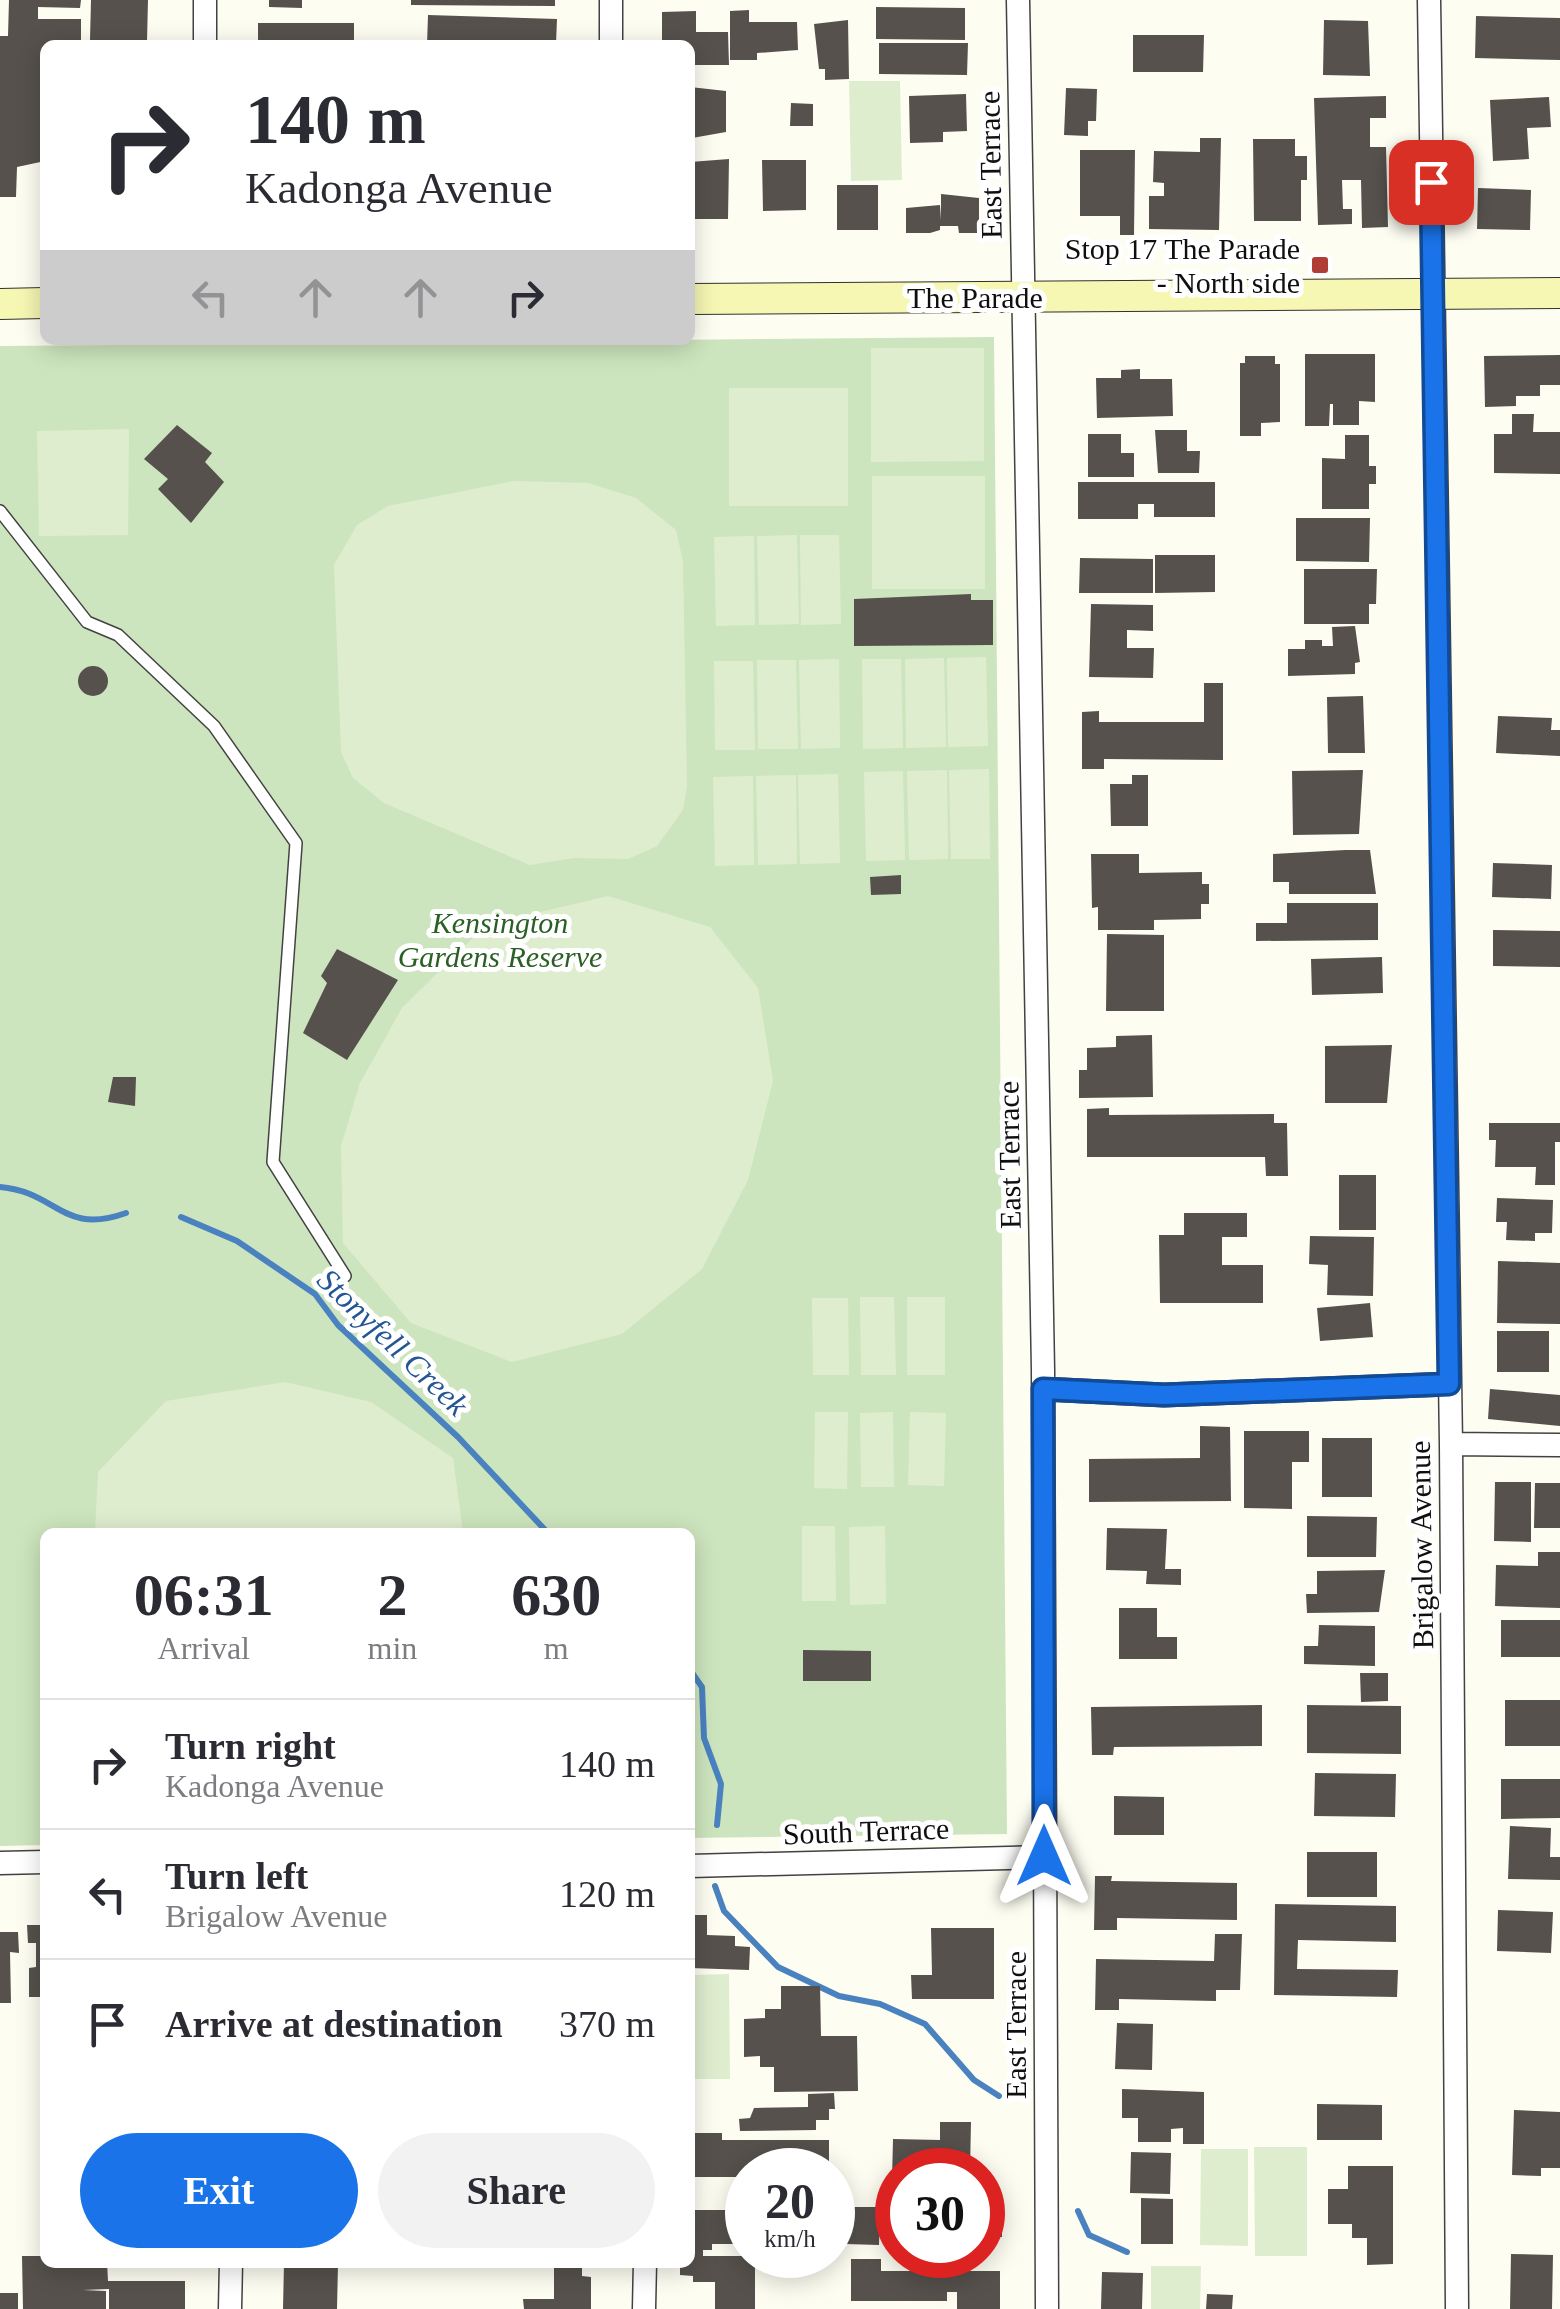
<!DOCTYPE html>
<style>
:root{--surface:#fff;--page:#f2f2f3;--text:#2b2b33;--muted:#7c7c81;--line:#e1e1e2;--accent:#1a73e8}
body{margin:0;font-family:Georgia,serif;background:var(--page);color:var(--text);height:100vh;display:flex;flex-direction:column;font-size:38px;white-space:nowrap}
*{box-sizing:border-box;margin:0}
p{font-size:32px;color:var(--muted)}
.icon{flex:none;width:55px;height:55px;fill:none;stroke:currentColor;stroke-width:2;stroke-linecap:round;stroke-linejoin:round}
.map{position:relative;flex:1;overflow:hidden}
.details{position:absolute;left:40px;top:1528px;width:655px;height:740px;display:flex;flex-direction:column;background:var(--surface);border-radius:15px;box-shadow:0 5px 25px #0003}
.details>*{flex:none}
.guide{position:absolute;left:40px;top:40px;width:655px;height:305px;border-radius:15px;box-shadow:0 5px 25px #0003;background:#fff;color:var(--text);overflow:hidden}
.speed{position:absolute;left:725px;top:2148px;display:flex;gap:20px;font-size:50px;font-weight:700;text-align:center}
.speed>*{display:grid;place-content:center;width:130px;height:130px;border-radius:50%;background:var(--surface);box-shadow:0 5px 25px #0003;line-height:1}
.speed small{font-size:25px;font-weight:400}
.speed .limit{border:15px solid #d22;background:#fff;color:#111}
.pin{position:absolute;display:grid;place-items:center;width:85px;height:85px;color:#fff;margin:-42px;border-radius:20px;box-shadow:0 5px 15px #0006}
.me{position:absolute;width:110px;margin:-55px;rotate:0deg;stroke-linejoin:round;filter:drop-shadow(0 0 8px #0008)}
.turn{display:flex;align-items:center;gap:35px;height:210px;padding:0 40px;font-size:45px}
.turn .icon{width:130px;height:130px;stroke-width:2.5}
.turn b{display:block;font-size:70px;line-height:85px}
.lanes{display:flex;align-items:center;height:95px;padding:0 40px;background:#0003;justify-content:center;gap:50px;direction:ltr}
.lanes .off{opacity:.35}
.eta{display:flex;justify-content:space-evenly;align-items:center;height:170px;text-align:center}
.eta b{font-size:60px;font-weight:600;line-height:70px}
.action{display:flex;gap:20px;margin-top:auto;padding:20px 40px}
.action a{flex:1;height:115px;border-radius:60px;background:var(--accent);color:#fff;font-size:40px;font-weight:600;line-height:115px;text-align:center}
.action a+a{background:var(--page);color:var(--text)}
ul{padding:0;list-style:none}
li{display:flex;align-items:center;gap:30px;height:130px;padding:0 40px;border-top:2px solid var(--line)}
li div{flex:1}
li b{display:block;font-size:38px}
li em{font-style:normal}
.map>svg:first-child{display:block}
</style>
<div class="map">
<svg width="1560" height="2309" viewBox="0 0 1560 2309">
<rect width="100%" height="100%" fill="#fefdf2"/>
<path fill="#cde5be" d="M994,337L1007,1834L690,1838V1532H45V1845L0,1846V346Z"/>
<path fill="#dfedcf" d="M900,81L902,180L851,181L849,81Z
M871,348H984V461L871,462Z
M729,388H848V506H729Z
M129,429L128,535L39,536L37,431Z
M872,476H985V589H872Z
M514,481L588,483L636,498L676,530L683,562L687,786L683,810L657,846L628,859L574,858L530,865L384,803L353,778L341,752L334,565L357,525L388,506Z
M797,535L799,624L759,625L757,536Z
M800,535H839L841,624L801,625Z
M754,536L755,625L716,626L714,537Z
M986,657L988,746L948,747L947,658Z
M944,658L946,747L906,748L905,659Z
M839,659L840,748L801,749L799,660Z
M862,659H901L903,748L863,749Z
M757,660H796L798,749H758Z
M714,661H753L755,750H715Z
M989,769L990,859H951L949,770Z
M947,770L948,859L909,860L907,771Z
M903,771L905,860L866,861L864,772Z
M838,774L840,863L800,864L798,775Z
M796,775L797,864L758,865L756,776Z
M753,776L754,865L715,866L713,777Z
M608,896L710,927L758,988L773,1081L748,1180L702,1269L622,1334L512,1362L411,1323L343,1243L341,1146L360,1083L402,1008L486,925Z
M860,1297H894L896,1375H861Z
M907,1297H945V1375H907Z
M812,1298H848L849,1375H813Z
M285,1382L371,1402L453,1458L463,1532H95L98,1472L166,1401Z
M815,1412H848L847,1489L814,1488Z
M893,1412L894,1487H861L860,1413Z
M910,1412L946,1413L944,1486L908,1485Z
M802,1526H835L836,1601H802Z
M885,1526L886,1604L850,1605L849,1527Z
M729,1974L730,2079H690V1975Z
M1254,2147H1307V2256H1255Z
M1201,2149H1248V2246L1200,2245Z
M1151,2266H1201L1200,2309H1151Z"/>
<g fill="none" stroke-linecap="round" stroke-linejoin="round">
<path stroke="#4a82c0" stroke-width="6" d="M0,1187C58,1192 62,1236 126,1213
M181,1217L237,1241L315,1294L338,1325L458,1437L547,1532
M690,1670L702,1687L704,1738L721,1784L717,1825
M715,1886L724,1911L778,1967L839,1996L880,2004L925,2024L974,2080L999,2096
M1078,2211L1089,2235L1127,2252"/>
</g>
<path fill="#56514c" d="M9,0H81L80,8L38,7V19H81V45H45V161L17,167L16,197H0V36H8Z
M91,0H148L147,41L90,40Z
M269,0H302V8L269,7Z
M411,0H555V6L411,5Z
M876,7L965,8V40L876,39Z
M749,10V22H797L798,50L757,53V60H730V11Z
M696,11V32H728L729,65H690V45H662V12Z
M428,15L557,19L556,44L427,45Z
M1476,16L1560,18V60L1475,58Z
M848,20L849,79L825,80V69H819L814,24Z
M1324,20L1368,21L1370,76L1323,75Z
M258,23H354V45L308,41V45H258Z
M1133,35H1204L1203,72H1133Z
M879,43H968L967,75L879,74Z
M690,87L726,91V132L692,138Z
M1066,88L1097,89L1096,121H1088V136L1064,135Z
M966,94L967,131L943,132V142L910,143L909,96Z
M1386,96V118H1370V147H1386L1388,227L1362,228L1361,180H1342L1343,209H1352V224L1318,225L1314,98Z
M1549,97L1551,127L1527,128L1529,159L1493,161L1490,100Z
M791,103L813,104V126H790Z
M1200,138H1221L1219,230L1149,229V196H1164V183L1153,182L1154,151L1200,152Z
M1253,139H1295V156H1307V180H1301V221H1254Z
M1080,150H1135L1134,235H1120V216H1080Z
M729,159L728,219H690V162Z
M762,160H806V210L763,211Z
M837,185H878V230H837Z
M1478,188L1531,190L1530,230L1477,229Z
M941,194L979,198V233H959L958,226H940V230L930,233H906V208L940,205L941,220Z
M1305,354H1375V402L1359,401V425H1333V404H1330L1329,426H1305Z
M1560,355V385H1540V396H1516V406L1485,407L1484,356Z
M1245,356H1275V364H1280V422L1261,423V436H1240V363H1245Z
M1140,369V379H1172L1173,416L1097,418L1096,378H1121V370Z
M1512,414H1534L1533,432H1560V474L1494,473V434H1512Z
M177,425L212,453L205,462L224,482L191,523L158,489L168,479L144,459Z
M1155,430H1187V451H1200L1199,473H1158Z
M1088,434H1121V453H1134V477H1088Z
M1345,435H1369V466H1376V484H1369V509H1322V458L1345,459Z
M1078,482H1215V517H1154V504H1138V519H1078Z
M1296,518H1370L1369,562L1296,561Z
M1155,555H1215V592L1155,593Z
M1080,558L1153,559V593H1079Z
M1304,569H1377L1376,604H1369V624H1304Z
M971,594V600H993V645L854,646V599Z
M1091,604L1153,605V631L1127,630V648H1154L1153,678L1089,677Z
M1355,626L1360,662L1355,663V674L1288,676V649H1305V640H1322V646H1333L1332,627Z
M78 681a15 15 0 1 1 30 0a15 15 0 1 1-30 0Z
M1204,683H1223V760L1104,759V769H1082V712L1099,711V722H1204Z
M1363,696L1365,753H1328L1327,697Z
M1498,716L1552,718L1551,730H1560V756L1496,753Z
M1363,770L1359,834L1293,835L1292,771Z
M1132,775H1148V826H1111L1110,784H1132Z
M1345,850H1370L1376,894H1289V882H1273V854Z
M1091,854H1139V873L1202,872V884H1209V904H1201V919L1154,920V930H1098V907L1092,908Z
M1493,863L1552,865L1551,899L1492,897Z
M901,875V894L871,895L870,877Z
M1287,903H1378V940L1256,941V923H1287Z
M1493,930L1560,931V967L1493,966Z
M1107,934L1164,935V1011H1106Z
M337,949L398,980L347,1060L303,1033L327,983L321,976Z
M1382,957L1383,993L1312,995L1311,959Z
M1152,1035L1153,1097L1079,1098V1070H1087V1048L1116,1047V1036Z
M1392,1045L1387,1103H1325V1046Z
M113,1077H136L135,1106L108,1102Z
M1109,1108V1115L1274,1114V1123H1287L1288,1176H1266L1265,1157H1087V1109Z
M1489,1123H1560V1142H1555V1185H1535L1536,1167H1495L1496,1140H1489Z
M1339,1175H1376V1230H1339Z
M1497,1198L1553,1200L1552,1233H1535V1241L1506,1240L1507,1222H1496Z
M1184,1213H1247V1237H1222V1265H1263V1303H1160L1159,1235H1184Z
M1310,1236L1374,1237L1373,1296L1327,1295L1328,1265L1309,1264Z
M1498,1261L1560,1263V1324L1497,1323Z
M1370,1303L1373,1337L1320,1341L1317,1308Z
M1497,1331H1549V1372H1497Z
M1490,1389L1560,1395V1426L1488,1419Z
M1200,1426L1230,1427L1231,1501L1089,1502V1459L1200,1458Z
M1244,1431H1309V1462H1292V1509L1244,1508Z
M1322,1438H1372V1497H1322Z
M1495,1482H1531V1542L1494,1541Z
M1535,1483H1560V1528H1534Z
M1307,1516L1377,1517L1376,1557H1307Z
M1107,1528L1167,1529L1165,1569H1181V1585L1146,1584L1147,1571L1106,1570Z
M1538,1552H1560V1608L1495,1606L1496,1565L1538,1566Z
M1385,1570L1379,1612L1307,1613L1306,1594H1317V1571Z
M1119,1608H1157V1637H1177V1659H1119Z
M1501,1620H1560V1657H1501Z
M1319,1625L1375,1626V1666L1304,1664V1646H1318Z
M803,1650L871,1651V1681H803Z
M1360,1673H1388V1701L1361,1702Z
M1505,1700H1560V1746H1505Z
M1262,1705V1746L1114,1747L1113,1755H1092L1091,1707Z
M1307,1705L1401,1706V1754L1307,1753Z
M1315,1773L1396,1774L1395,1817L1314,1816Z
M1501,1779H1560V1818L1501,1819Z
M1114,1796L1164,1797V1835H1114Z
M1510,1826L1551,1828L1550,1857H1560V1880L1508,1879Z
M1307,1852H1377V1897H1307Z
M1095,1876H1112L1111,1881L1237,1883V1920L1117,1918V1930H1094Z
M1275,1904L1396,1906V1942L1298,1940L1297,1969L1398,1970L1397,1997L1274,1995Z
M1498,1910L1553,1912L1551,1953L1497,1951Z
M690,1915H707V1935L735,1936V1946L750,1947L749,1970L690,1968Z
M27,1925H45V1997H29V1968L36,1967V1943H28Z
M931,1928H994V1999H912L911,1975H932Z
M0,1932H18L19,1953L10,1952L11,2003H0Z
M1215,1934H1242L1240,1990H1216V2001L1119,1999V2010H1095L1096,1959L1214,1961Z
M781,1986H820L821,2036H857L858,2091L774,2092V2067H760V2056L744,2057V2019L765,2018V2009H781Z
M1117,2023L1153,2024L1152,2070L1115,2069Z
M1122,2089L1204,2092V2144H1183V2128L1171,2129V2142H1138V2118H1122Z
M834,2093L835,2109H829V2120H816V2130L740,2131L739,2119L750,2118L754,2108L808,2107V2094Z
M1317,2104L1382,2105V2140H1317Z
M1514,2110L1560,2112V2168H1541V2176L1512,2175Z
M940,2122H971L970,2170H898V2180H892L893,2139L940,2140Z
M690,2133H722V2140H829V2170H748V2177H690Z
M1131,2152L1171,2153L1170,2194L1130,2193Z
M1348,2166H1393V2264L1367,2265V2238H1352V2224H1328V2189H1348Z
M1141,2198L1173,2199V2244H1141Z
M982,2203H1002V2237H982Z
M847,2207H880L879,2245L846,2244Z
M690,2210H748V2244H712V2250H703V2256H755V2309H715V2282H693V2276L680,2275V2262H690Z
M1511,2254L1553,2255L1552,2309H1510Z
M22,2256H45V2262H107L108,2281H185V2309H109V2289L83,2290L106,2291V2309H23Z
M851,2259H881V2271H1000V2309H957V2292H947V2301H851Z
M554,2262H582V2276L591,2277V2309H524L523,2299H554Z
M284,2263L338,2264L337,2309H283Z
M1102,2272L1143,2273L1142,2309H1101Z
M0,2293H18V2309H0Z
M1207,2294L1233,2295L1232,2309H1206Z"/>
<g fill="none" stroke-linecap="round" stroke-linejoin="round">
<defs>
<path id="service" d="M0,511L87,622L118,635L214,726L296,843L273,1162L345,1276"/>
<path id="minor" d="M205,0V45
M611,0V45
M1018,0L1043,1370L1047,2309
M1429,0L1451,1444L1457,2309
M1043,1389L1164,1395L1449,1384
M1451,1444L1560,1445
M0,1863L45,1862
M690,1866L1044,1857
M230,2309L231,2262
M644,2309L645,2262"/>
<path id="secondary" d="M690,299L1560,293
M0,304L45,303"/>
</defs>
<use href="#service" stroke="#424242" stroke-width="14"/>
<use href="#minor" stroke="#424242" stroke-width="25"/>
<use href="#secondary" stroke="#313131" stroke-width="32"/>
<use href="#service" stroke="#fff" stroke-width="11"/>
<use href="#minor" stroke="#fff" stroke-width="22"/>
<use href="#secondary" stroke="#f6f7b3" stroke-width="30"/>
</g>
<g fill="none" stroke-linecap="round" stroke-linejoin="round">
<defs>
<path id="route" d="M1044,1856L1043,1389L1164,1395L1449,1384L1431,182"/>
</defs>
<use href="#route" stroke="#114b97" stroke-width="25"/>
<use href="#route" stroke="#1a73e8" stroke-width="18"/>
</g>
<rect fill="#b13e34" stroke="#fff" stroke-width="4" x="1310" y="255" width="20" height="20" rx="5"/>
<g text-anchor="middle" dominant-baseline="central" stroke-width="10" stroke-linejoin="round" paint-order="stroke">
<g font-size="30" fill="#0f0f0f" stroke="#fff">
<text transform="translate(990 165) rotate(-91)">East Terrace</text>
<text x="975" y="297">The Parade</text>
<text transform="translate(1009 1155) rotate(-91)">East Terrace</text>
<text transform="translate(1421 1545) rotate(-91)">Brigalow Avenue</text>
<text transform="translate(866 1831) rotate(-2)">South Terrace</text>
<text transform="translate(1015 2025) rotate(-90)">East Terrace</text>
</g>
<g font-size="30" fill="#0f0f0f" stroke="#fff" text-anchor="end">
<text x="1300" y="248">Stop 17 The Parade<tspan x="1300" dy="34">- North side</tspan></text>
</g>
<g font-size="30" font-style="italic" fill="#2a6025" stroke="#fff">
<text x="500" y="922">Kensington<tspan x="500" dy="34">Gardens Reserve</tspan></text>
</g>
<g font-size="32" font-style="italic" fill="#245594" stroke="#fff">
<text transform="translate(393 1342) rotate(44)">Stonyfell Creek</text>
</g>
</g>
</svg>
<div class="speed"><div>20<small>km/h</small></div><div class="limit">30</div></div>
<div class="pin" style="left:1431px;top:182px;background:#d93025"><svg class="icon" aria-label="arrive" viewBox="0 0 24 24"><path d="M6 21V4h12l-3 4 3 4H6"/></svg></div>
<svg class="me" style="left:1044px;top:1856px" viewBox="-20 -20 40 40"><path d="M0-17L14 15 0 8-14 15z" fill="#1a73e8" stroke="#fff" stroke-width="4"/></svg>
<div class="guide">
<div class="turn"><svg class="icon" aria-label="right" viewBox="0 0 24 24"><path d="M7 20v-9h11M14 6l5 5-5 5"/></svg><div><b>140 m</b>Kadonga Avenue</div></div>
<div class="lanes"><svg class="icon off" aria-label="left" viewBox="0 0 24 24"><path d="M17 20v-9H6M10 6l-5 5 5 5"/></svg><svg class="icon off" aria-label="ahead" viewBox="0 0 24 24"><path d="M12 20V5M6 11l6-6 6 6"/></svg><svg class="icon off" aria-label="ahead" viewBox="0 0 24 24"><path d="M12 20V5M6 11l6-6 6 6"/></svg><svg class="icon" aria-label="right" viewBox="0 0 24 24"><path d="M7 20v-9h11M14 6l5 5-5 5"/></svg></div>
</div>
<section class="details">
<div class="eta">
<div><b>06:31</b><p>Arrival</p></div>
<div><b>2</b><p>min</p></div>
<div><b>630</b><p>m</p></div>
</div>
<ul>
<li><svg class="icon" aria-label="right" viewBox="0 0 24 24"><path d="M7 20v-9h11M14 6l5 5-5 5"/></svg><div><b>Turn right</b><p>Kadonga Avenue</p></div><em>140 m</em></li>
<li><svg class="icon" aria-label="left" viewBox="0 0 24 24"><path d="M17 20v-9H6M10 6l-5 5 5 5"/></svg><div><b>Turn left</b><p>Brigalow Avenue</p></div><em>120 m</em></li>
<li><svg class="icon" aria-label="arrive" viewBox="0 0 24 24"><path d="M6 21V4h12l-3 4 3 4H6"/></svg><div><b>Arrive at destination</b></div><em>370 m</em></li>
</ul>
<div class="action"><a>Exit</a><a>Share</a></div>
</section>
</div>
